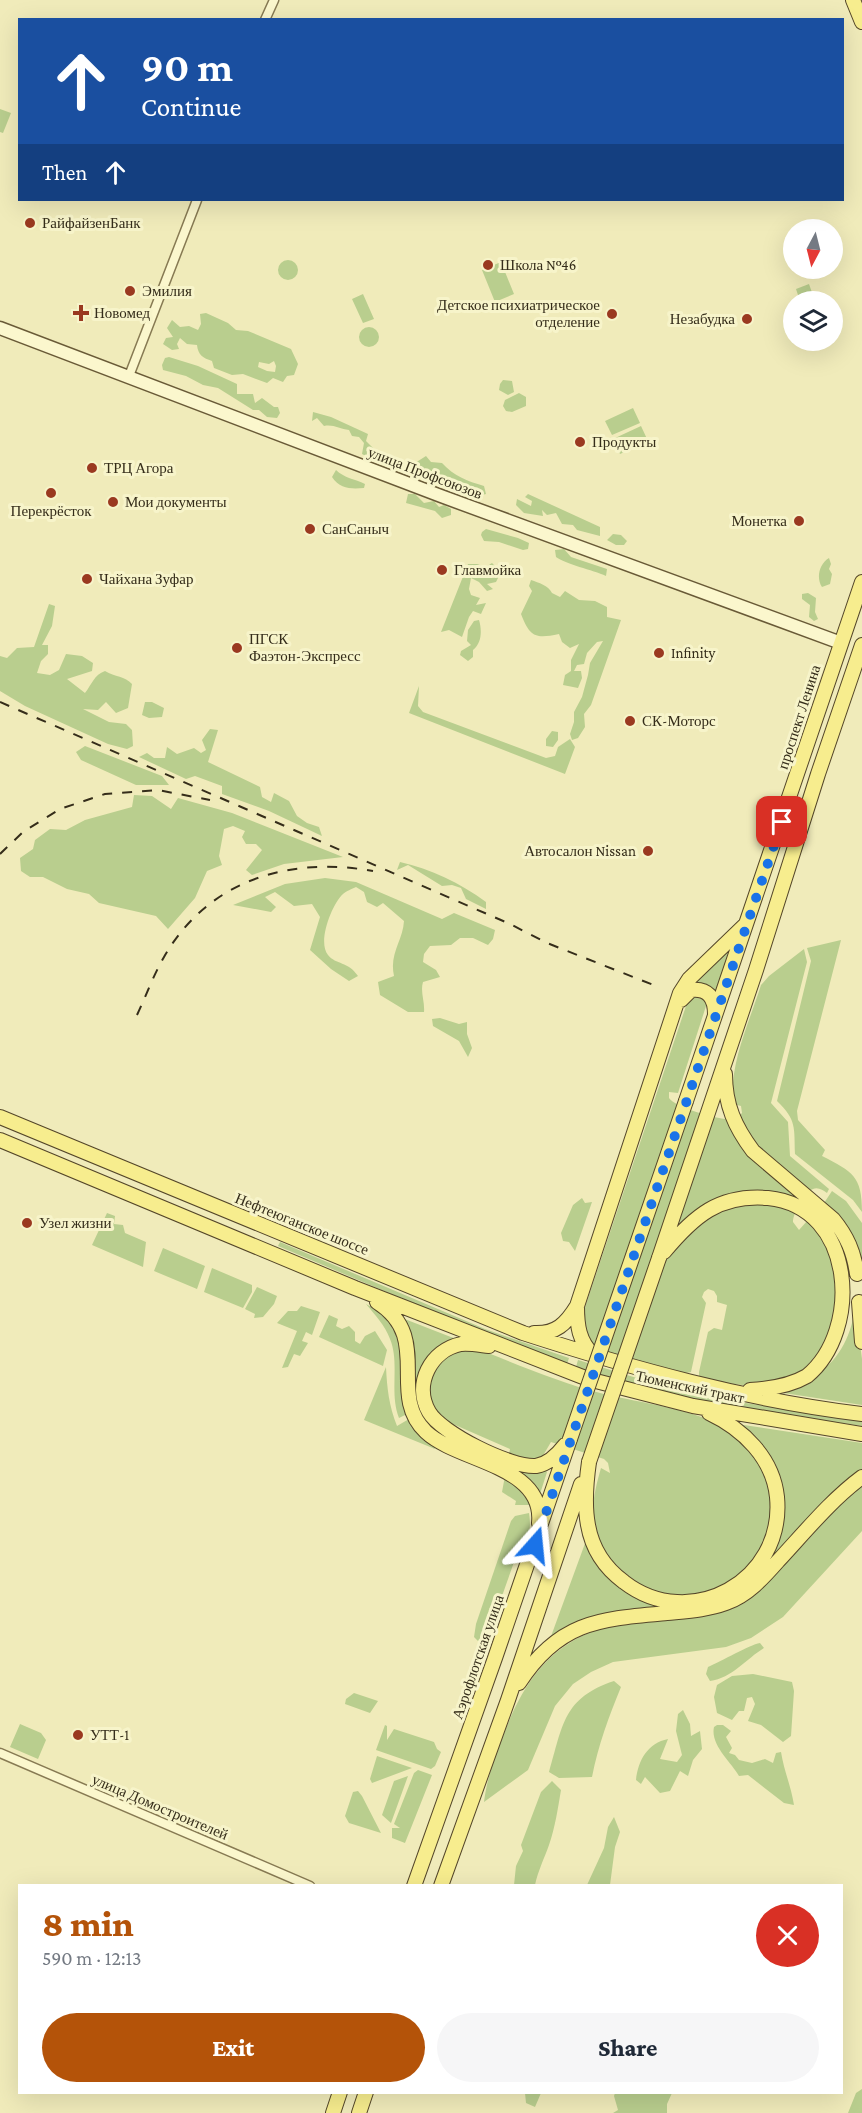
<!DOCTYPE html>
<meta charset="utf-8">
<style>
:root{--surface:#fff;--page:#f6f6f7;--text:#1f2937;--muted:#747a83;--accent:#b45309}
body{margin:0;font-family:"Crimson Pro",serif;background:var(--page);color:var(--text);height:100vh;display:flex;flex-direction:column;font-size:22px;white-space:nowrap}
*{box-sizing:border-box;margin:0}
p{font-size:20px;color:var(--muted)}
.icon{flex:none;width:33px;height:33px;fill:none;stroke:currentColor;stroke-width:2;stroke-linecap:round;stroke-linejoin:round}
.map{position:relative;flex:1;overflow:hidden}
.details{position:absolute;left:18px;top:1884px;width:825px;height:210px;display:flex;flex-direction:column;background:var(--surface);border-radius:0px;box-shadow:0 6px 24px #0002}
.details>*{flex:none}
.hud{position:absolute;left:18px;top:18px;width:826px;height:183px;border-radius:0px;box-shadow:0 6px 24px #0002;background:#1a4fa0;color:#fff;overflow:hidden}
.needle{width:39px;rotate:187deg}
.tools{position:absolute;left:783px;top:219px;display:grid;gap:12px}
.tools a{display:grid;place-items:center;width:60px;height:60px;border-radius:50%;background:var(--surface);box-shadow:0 6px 24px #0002;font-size:30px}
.pin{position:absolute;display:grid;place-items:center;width:51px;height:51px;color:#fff;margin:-26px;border-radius:12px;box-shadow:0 3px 9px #0006}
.me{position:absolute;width:66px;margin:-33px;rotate:18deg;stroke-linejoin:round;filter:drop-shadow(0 0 4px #0008)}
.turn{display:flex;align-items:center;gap:21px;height:126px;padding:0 24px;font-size:27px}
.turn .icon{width:78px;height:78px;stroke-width:2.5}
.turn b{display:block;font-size:42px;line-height:51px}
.then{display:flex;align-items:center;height:57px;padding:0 24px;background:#0003;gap:12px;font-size:22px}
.round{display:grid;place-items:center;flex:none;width:63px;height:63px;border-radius:32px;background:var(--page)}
.overview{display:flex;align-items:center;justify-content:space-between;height:102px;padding:0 24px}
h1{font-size:36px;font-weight:800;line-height:45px;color:var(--accent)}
.button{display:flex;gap:12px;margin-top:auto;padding:12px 24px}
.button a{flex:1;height:69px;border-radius:36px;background:var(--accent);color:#fff;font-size:24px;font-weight:800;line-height:69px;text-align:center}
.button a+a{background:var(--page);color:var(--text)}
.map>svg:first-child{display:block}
</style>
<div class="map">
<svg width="862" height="2113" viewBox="0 0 862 2113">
<rect width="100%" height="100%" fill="#f0ebba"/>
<path fill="#b9ce8e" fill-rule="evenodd" d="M0,109L11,113L3,133L0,132Z
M278 270a10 10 0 1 1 20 0a10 10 0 1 1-20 0Z
M501,262L514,294L495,302L482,270Z
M809,284L815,301H800L796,289Z
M363,294L374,319L363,323L352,299Z
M206,313L228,323L236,330L248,331L291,349L298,364L294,375L287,376L283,382L273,378L267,383L243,374L232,375L214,368L212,361C203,358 198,355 197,345L187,344L180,338L177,344L179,349L172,350L163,344L166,338L173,337L167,328L172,320L180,327L189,326L198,330L201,324L200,314ZM274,361L276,366L275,372L267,371L258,367L259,362L269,364Z
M359 337a10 10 0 1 1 20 0a10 10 0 1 1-20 0Z
M169,357L198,366L237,384V394H253L255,403L262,398L274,407H278L280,413L277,418L267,417L259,410H253L218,388L203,385L186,376L163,370L162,365L165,358Z
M503,380L512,381L514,392L508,395L499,390L500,384Z
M519,393L526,397V406L512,412L506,411L503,406L505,400Z
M633,408L640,423L612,435L605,421Z
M313,412L331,417L368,434L366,441L374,449V456L370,458L362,454L364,443L359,437L352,436L349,430C340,429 333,424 324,426L317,418L312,421Z
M641,426L648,441L620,454L613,439Z
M426,456L431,462L442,463C454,476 467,481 484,486L486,494L478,496L416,473L415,463Z
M336,470C344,478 355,479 365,484L364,488C351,489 340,489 332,477Z
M408,494H415L424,503L434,501L439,507L444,505L451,509V515L442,518L435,511L406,503Z
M528,494L600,527V536L577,530L573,525L562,524L556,513L547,515L542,510L543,516L524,513L516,505L517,499L531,506L532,501L525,497Z
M486,529L518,538L529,543L528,549L523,550L499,542L484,541L481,535L482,532Z
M613,534L621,535L627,541L624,545H616L607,540Z
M564,549L571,557L607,569L606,576C593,570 565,564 556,557L555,550Z
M829,558L831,564L829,569L832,574L830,584L822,587C816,578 819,564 829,558Z
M492,563L497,568L496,573L499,576L496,582L487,584L493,589L487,591L479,582L471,578L469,589L471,595L480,598L476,605L486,603L481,614L473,611L469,617L462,637L449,630L441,632L468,564H477L486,567Z
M531,580C539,583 548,585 552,593L560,597L565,591L579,600L595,601L607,607V617L621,620L591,705L584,714L585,727L578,738L572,740L570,734L574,722V712L582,697L588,675L590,663L603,641L597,642L587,653L584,664L577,665L574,671H581L582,678L578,688L563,685L565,675L571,671V660L579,644L570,648L562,642L559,634C535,639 530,637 521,614L532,591L529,586Z
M808,593L816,598L815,612L818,619L814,621L809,617L810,605L802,599V594Z
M49,604L55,606L52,626L42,645H48V654L41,661L37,673L50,675L59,670L66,654L82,656L93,663L92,671L67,679L85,693C92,684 94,675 105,671C115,677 125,676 132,684L128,708L116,713L106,702L98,710L83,709L109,722L126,724L132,730L133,746L127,749L108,744L25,706L0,691V656L7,658L17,648L34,647Z
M479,620C482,630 482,643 473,650V657L468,661L460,655L461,651L471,645L467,641L468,630L474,621Z
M419,686L418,706L423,712L546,758L555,756L558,747L570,739L575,747L565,774L409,713Z
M145,702H152L164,708L162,717L149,718L142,715Z
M210,729L218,730L208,762L260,787L262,797L271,802L274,793L289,801L297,816L307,823L319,827L322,836L269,811L222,794V786L195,776L186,779L139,757L147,753L154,758H165L167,747L177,754L194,748L201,753L206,750L202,740Z
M552,731L558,732V740L553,747L546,746V739Z
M85,746L162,776L169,785H136L81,760L76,752Z
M134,795L152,796L171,809L178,798L232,813L343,857L284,864L252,875L246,870L262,850L256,844H246L242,837L245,831L233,826L224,829L219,856L222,865L207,871L195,898L168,929L156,916L99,903L89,894L67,889L43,877H30L21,871L20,858L33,849L35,840L50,829L66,830L85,820L132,807Z
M400,862C431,869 460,883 486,902V909L466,899L461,888L452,885L442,886L408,865L397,870Z
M325,878L356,882L442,919L454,913L495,930L493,939L488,945L473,938H460L451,945L430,946L424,954L423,962L436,970L440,977L423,982C420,992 425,1002 424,1012H408L380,995L378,982L394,976C389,953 403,941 404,921L383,903L377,907L367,902L364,892L356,887C352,889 346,891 343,894C332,904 317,942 328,955C336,965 348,961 358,976L349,981L331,969L310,950L320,917L312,904L294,906L275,892L265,897L276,907L271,912L233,905L285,884Z
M841,940L797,1111L798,1120L825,1150L822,1156C853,1172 862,1176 862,1212L853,1200L795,1154C794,1128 797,1120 777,1101L811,961L807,948Z
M731,944L715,993L688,986Z
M804,949L807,962L771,1103L788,1122L790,1156L829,1189L827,1193C823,1190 818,1187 813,1189C805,1192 793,1213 793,1222L799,1230L807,1221L818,1228L835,1251L838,1334L804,1370L792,1377L750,1386L717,1382L699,1377V1372L708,1332L714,1328L722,1330L727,1305L717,1302V1296L714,1291L708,1289L704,1292L702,1297L706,1303L691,1372L686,1373C665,1368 606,1358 592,1345C583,1336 582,1322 584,1310L689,997L701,994L707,1003L678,1093L669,1092V1098C675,1107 718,1120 729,1119C735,1119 738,1117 742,1113L741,1106L733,1104C729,1064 749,1023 761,985L769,976Z
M440,1018L459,1024L467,1022V1034L472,1048L468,1057L459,1041L433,1026L432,1019Z
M832,1191L846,1201L862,1223V1261L856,1245L824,1203Z
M582,1198L585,1203L592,1202L575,1251L569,1242L563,1241L561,1233L573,1205Z
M107,1213L115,1216L114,1224L123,1225L125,1233L146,1242L143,1267L92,1245Z
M280,1242L485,1329L569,1358L567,1364L403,1299L278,1246Z
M163,1248L205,1266L197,1289L154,1271Z
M212,1268L252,1285V1292L243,1308L204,1292Z
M257,1287L277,1296L274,1304L263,1317L254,1318L255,1314L245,1309Z
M366,1304C377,1310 388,1316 395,1327C404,1340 406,1396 407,1414L399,1418C389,1393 400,1363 390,1339C385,1325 375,1315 366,1304Z
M301,1306L320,1312L312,1335L306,1332L302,1341L308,1343L300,1356L294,1354L288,1367L282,1368L297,1331L277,1323L288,1311H297Z
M855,1306L862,1359V1405L777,1392C790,1386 804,1381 816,1374C840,1361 853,1331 855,1306Z
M329,1315L338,1319L336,1326L342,1329L349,1326L355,1332V1341L360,1344L365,1336L375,1331L387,1350L383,1366L319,1337Z
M402,1318L456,1339L447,1344L418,1396L461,1443L441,1436L431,1429L418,1414Z
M464,1350H475L488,1353C526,1368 564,1384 604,1394C640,1403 696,1409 726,1429C753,1447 775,1478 771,1512C770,1521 770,1531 768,1539C766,1547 757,1554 752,1561C747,1567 741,1577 735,1582C678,1618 595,1582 593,1512C593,1497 597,1482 601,1468L610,1473L608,1463L604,1459L551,1442L541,1459L542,1468L547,1472L540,1494L531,1505H515L516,1501L502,1492L510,1449L446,1421C417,1395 427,1359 464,1350Z
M578,1360L640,1379L638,1386L576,1367Z
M386,1367C387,1388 389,1406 397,1426L409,1419L433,1443L435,1449L364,1420Z
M650,1381L726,1400L862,1421V1426L727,1406L649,1388Z
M737,1424L862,1443V1472L753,1581L775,1548L780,1535L782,1503Z
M862,1485V1531L783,1617L751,1638L726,1647L613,1662L591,1672L573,1684L555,1706L528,1770L484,1802C487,1778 494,1759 503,1736C520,1691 543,1651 591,1632C607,1625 626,1624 644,1622C678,1617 711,1621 741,1603C757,1593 770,1580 782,1567C809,1540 833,1509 862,1485Z
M529,1513C531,1526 530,1534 524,1545L519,1548L485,1644H481L474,1637L476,1624L511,1521L515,1516Z
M587,1538C601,1557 615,1585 635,1597C648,1604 663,1605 677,1607L550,1639Z
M760,1643L764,1648C746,1659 732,1678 710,1681L706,1674L708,1667C722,1661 749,1645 760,1643Z
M753,1674L792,1682L794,1691L791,1736L783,1742L761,1725L748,1721L755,1704L752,1697L747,1698L744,1711H739L732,1720L717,1713L714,1697L717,1685L732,1676Z
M614,1681L621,1687C609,1716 598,1746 592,1777L559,1778L549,1772C563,1725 563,1698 614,1681Z
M354,1693L378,1701L370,1713L345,1704L346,1699Z
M683,1710L690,1724L691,1736L700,1731L702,1749L693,1760L688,1776L680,1771L670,1791L660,1793L645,1777L641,1784L636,1780C638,1760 648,1743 668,1739L660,1759L677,1762L682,1755L676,1731L678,1714Z
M20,1724L41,1733L46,1740L38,1759L10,1747Z
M385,1725L387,1726V1740L394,1729L434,1742L437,1749L441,1752L435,1766L431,1769L376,1750Z
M717,1725H723L731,1731L726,1737L732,1748L729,1753L735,1755L739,1760L752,1763L765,1759L773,1763L776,1753L781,1752C784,1771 791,1786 794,1805L784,1803L748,1775L739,1776C731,1762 710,1745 714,1727Z
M377,1756L412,1768L372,1783L370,1779Z
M418,1770L432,1775L405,1843L392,1838V1828H400L394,1824L414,1773Z
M408,1776L391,1823L382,1815L394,1781Z
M552,1781L561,1790C558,1808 555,1828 549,1845C544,1859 538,1871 535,1885H514L516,1866L523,1851L521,1845L541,1792Z
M358,1791L362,1796L381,1833L349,1823L345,1816L353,1792Z
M614,1817L620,1832L615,1847L610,1885H587L604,1848L608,1827Z
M862,2089V2113H848L856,2093Z
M525,2093H541L535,2107L526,2103Z
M615,2093V2092L672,2093L667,2104V2113H613L618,2110L614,2096Z"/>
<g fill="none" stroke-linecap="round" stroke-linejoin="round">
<defs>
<path id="street" d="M265,20L274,0
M129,376L197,200
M0,1753L310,1886"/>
<path id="secondary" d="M0,328L441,496L841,643"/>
<path id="primary" d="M853,0L862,22
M681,1000L691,990C708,988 715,998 715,1014
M725,1074C725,1105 735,1127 753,1151L833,1219C847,1236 854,1252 857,1274
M686,1101L862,582
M0,1117L523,1333C634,1369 746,1400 862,1414
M0,1140L355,1288L588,1379L693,1406L862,1434
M664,1252C694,1216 719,1194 768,1198C856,1207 862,1331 807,1376C790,1386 769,1389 750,1390
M659,1258L756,970L818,774L862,645
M377,1302C434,1338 386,1394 426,1432C458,1462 545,1465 539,1523
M859,1302L862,1342
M577,1306C577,1326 579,1341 593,1355
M534,1333C556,1334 566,1324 577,1306L680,993L689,979L745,925
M489,1346C480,1345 469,1343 461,1344C431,1350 413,1384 429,1412C441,1433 511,1468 536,1466C549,1464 558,1454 565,1445
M589,1462C586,1483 584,1504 588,1525C592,1548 605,1568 624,1582C690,1633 785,1581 777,1497C773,1458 743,1429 709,1413
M519,1683C559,1621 600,1619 667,1613C687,1611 707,1610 726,1603C748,1595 763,1578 778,1561C805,1532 831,1500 862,1477
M414,1886L495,1658L570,1439
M441,1886L508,1700L581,1484
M333,2113L340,2092
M359,2113L366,2092"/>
</defs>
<use href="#street" stroke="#877a53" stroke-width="11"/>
<use href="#secondary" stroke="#695a37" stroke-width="15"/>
<use href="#primary" stroke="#544629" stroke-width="16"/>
<use href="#street" stroke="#fbf7cd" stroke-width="8"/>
<use href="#secondary" stroke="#fbf7cd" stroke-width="12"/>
<use href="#primary" stroke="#f7ed8e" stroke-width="14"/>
<path stroke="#352d1a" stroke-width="2" stroke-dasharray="10 10" stroke-linecap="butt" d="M0,702L510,924L547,943L656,986
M0,854L23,832L60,809L105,794L158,790L210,800
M137,1015C146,996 153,976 164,957C208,880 289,856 373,871"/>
<defs>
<path id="primary-bridge" d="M570,1439L686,1101
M589,1462L659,1258"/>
</defs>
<use href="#primary-bridge" stroke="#544629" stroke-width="16" stroke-linecap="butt"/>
<use href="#primary-bridge" stroke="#f7ed8e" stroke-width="14"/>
</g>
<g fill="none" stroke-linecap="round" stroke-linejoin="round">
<path stroke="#1a73e8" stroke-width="10" stroke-dasharray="0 18" d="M535,1545L782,822"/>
</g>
<g fill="#9a3920" stroke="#f7f4ca" stroke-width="2">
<circle cx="30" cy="223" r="6"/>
<circle cx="488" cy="265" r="6"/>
<circle cx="130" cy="291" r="6"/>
<path d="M78 304h6v6h6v6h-6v6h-6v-6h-6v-6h6z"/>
<circle cx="612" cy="314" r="6"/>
<circle cx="747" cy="319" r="6"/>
<circle cx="580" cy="442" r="6"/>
<circle cx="92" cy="468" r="6"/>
<circle cx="51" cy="493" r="6"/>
<circle cx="113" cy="502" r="6"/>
<circle cx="799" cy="521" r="6"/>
<circle cx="310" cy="529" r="6"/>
<circle cx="442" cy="570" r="6"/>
<circle cx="87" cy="579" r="6"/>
<circle cx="237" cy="648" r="6"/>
<circle cx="659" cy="653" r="6"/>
<circle cx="630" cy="721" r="6"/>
<circle cx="648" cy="851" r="6"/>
<circle cx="27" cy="1223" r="6"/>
<circle cx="78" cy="1735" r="6"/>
</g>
<g text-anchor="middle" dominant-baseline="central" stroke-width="6" stroke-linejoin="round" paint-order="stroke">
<g font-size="15" fill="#352d1a" stroke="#f7f4ca" text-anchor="start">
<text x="42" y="223">РайфайзенБанк</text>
<text x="500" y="265">Школа №46</text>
<text x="142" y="291">Эмилия</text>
<text x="600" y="305" text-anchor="end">Детское психиатрическое<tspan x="600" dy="17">отделение</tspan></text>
<text x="94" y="313">Новомед</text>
<text x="735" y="319" text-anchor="end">Незабудка</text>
<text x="592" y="442">Продукты</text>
<text x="104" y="468">ТРЦ Агора</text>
<text x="125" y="502">Мои документы</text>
<text x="51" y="511" text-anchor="middle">Перекрёсток</text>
<text x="787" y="521" text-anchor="end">Монетка</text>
<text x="322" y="529">СанСаныч</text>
<text x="454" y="570">Главмойка</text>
<text x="99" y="579">Чайхана Зуфар</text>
<text x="249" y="639">ПГСК<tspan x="249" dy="17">Фаэтон-Экспресс</tspan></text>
<text x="671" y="653">Infinity</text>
<text x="642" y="721">СК-Моторс</text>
<text x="636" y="851" text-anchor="end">Автосалон Nissan</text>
<text x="39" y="1223">Узел жизни</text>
<text x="90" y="1735">УТТ-1</text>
</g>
<g font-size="15" fill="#352d1a" stroke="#f7f4ca">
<text transform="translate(425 473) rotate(21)">улица Профсоюзов</text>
<text transform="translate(799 717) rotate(-72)">проспект Ленина</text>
<text transform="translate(302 1224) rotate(22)">Нефтеюганское шоссе</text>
<text transform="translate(690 1387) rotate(12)">Тюменский тракт</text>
<text transform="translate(478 1657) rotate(-71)">Аэрофлотская улица</text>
<text transform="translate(160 1807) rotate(23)">улица Домостроителей</text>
</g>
</g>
</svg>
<div class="tools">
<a><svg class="needle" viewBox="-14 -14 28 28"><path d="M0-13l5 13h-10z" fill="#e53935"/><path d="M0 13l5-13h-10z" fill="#747a83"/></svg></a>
<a><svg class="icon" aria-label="layers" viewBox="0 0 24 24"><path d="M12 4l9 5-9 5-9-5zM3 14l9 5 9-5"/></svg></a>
</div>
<div class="pin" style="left:782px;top:822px;background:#d93025"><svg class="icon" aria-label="arrive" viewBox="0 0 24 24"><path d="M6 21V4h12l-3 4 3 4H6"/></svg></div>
<svg class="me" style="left:535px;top:1545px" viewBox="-20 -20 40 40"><path d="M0-17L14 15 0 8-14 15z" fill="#1a73e8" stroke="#fff" stroke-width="4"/></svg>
<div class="hud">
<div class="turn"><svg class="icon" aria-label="ahead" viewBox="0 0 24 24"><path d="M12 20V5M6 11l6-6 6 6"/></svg><div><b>90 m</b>Continue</div></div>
<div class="then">Then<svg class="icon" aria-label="ahead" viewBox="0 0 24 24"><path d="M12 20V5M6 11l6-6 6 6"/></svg></div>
</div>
<section class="details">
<div class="overview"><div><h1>8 min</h1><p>590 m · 12:13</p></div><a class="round" style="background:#d93025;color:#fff"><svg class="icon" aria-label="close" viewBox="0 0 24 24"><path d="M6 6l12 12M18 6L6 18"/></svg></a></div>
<div class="button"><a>Exit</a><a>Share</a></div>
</section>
</div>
